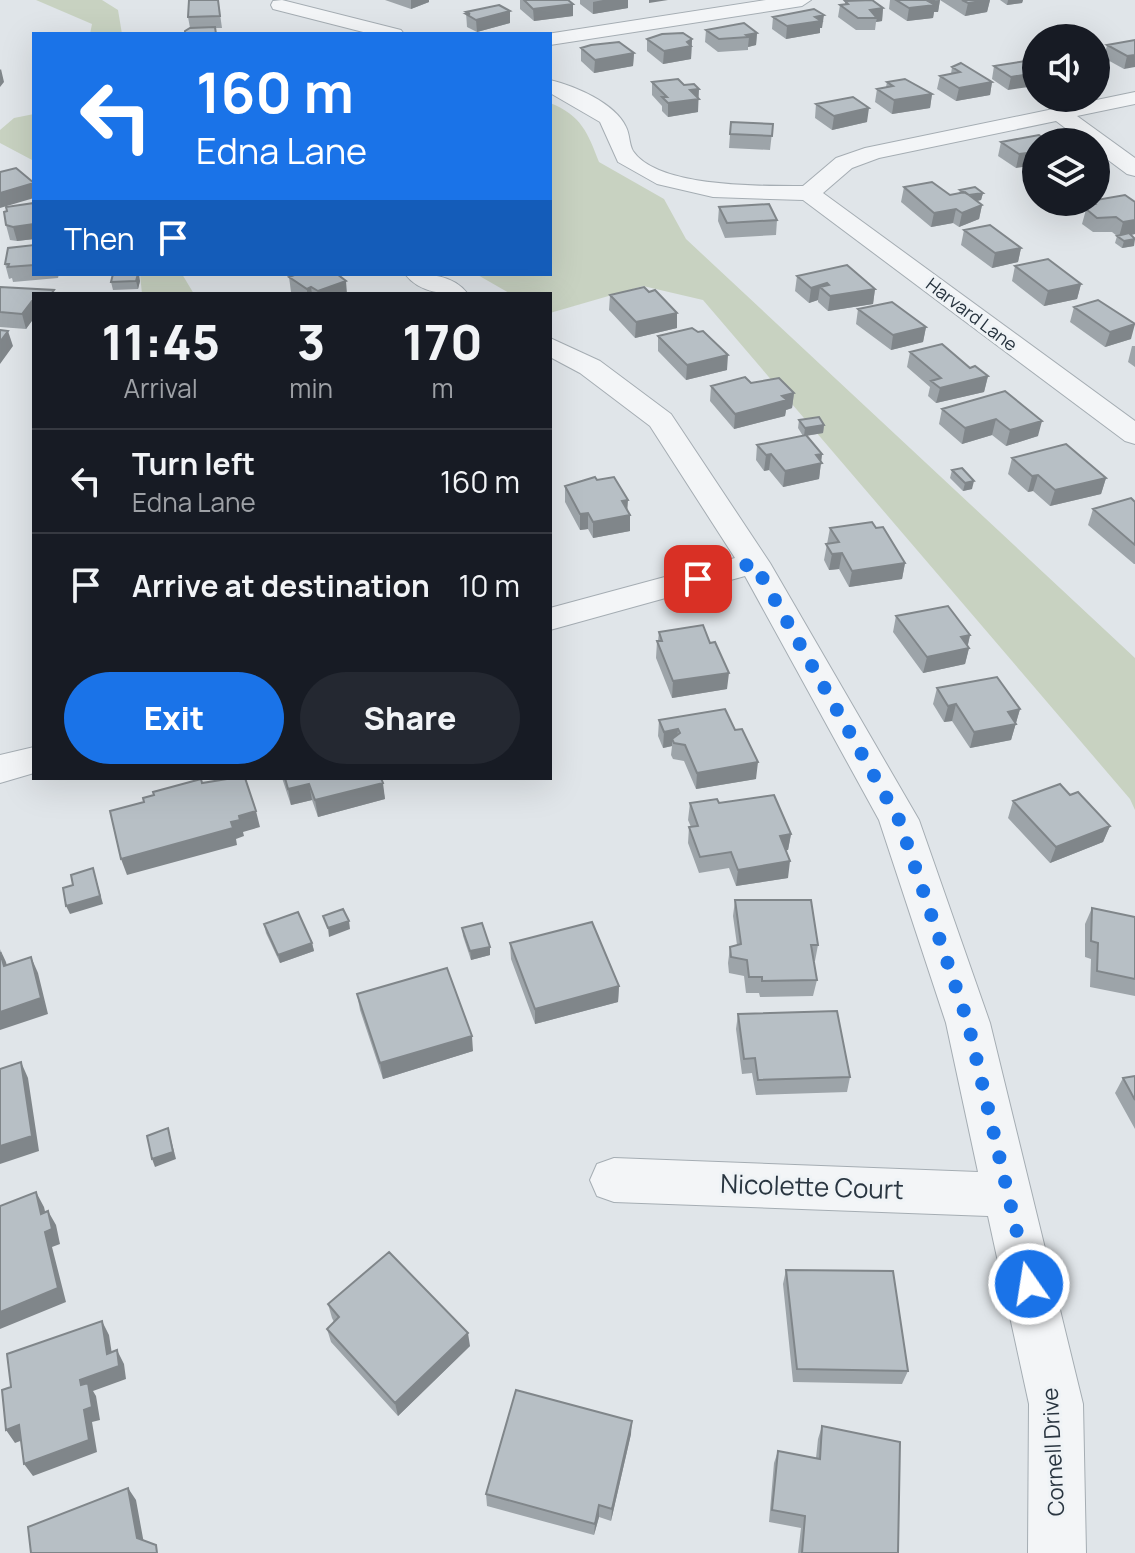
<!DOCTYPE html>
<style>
:root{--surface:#171b24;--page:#242831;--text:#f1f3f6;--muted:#9ea1a6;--line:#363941;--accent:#1a73e8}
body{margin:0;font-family:Manrope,sans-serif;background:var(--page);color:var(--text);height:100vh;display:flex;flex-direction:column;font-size:30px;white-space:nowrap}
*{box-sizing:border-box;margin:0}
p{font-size:26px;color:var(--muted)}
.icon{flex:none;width:44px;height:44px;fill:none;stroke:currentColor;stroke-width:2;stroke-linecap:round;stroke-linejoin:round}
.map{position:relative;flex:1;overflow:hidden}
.drawer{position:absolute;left:32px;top:292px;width:520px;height:488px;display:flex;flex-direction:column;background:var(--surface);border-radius:0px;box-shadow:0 8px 32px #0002}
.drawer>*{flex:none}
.hud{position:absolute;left:32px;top:32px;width:520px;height:244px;border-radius:0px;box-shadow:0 8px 32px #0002;background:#1a73e8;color:#fff;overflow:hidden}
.fabs{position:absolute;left:1022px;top:24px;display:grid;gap:16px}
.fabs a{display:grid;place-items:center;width:88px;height:88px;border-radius:50%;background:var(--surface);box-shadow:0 8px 32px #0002;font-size:40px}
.pin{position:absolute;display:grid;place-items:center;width:68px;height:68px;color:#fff;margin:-34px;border-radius:16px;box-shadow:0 4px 12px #0006}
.me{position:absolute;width:88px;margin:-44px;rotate:347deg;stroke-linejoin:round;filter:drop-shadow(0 0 6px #0008)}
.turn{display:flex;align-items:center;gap:28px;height:168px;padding:0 32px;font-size:36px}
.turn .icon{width:104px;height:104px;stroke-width:2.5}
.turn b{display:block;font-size:56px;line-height:68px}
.then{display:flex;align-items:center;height:76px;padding:0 32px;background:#0003;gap:16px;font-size:30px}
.eta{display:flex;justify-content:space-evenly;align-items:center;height:136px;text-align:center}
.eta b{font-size:48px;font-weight:800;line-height:56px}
.button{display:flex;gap:16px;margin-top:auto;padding:16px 32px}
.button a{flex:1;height:92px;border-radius:48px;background:var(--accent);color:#fff;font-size:32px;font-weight:800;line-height:92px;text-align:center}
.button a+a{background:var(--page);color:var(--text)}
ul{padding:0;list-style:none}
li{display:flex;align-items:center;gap:24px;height:104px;padding:0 32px;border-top:2px solid var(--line)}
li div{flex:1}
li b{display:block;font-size:30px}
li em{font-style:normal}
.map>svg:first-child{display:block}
</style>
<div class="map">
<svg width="1135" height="1553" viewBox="0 0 1135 1553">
<rect width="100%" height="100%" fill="#e0e5e9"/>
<path fill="#c8d2c1" d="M36,0H102L118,10L122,34H90L92,24Z
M550,103C581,115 588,133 599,162L664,199L686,239L1135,658V810L1130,799L703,300L643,286L550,313V294H511L476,274H550Z
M34,114V161L0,143V130L14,118Z
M140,274H182L194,294H142Z"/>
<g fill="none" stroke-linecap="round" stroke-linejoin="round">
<defs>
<path id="street" d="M282,0L401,30L404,34H371L273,9L271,5L273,1Z
M766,0H811L802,6L550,45V34H547Z
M550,80C575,86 615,103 626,127C630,135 629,144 633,151C658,188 763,186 803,186L836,158L865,148L1135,92V104L1077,116L1135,158V176L1127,174L1096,151V142H1084L1056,121L879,158L852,168L823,193L1135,421V444L1125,441L803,200L713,197L657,184L618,162L600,122L550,93Z
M405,274C428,274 453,274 468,294C445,294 420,294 405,274Z
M550,338L600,361L671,414L770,563L919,820L990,1023L1083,1404L1086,1553H1028L1029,1404L988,1216L614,1202L597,1196L590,1180L597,1164L614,1158L978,1172L946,1023L879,820L745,576L550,630V608L735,558L650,426L580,373L550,357Z
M34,747V773L0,783V755Z"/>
</defs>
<use href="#street" stroke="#a5adb3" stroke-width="2"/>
<use href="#street" fill="#f3f5f7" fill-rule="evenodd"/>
</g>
<path fill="#9da4a9" d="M218,0L222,28H190L188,17Z
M385,0H429V2L411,9Z
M520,0H568L573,4V16L534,21L520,9Z
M580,0H628V8L593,14L580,4Z
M890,0H940L938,12H934L933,18L907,21L889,9Z
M940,0H990L987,12L965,16Z
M1000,0H1023L1022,3L1007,5Z
M845,1L883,8L882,21L876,22L875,30H856L838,17L840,5L845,4Z
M466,12L510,23L477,32L467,27Z
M773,17L822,28H820V33L786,39L772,29Z
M706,30L757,33L756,45L748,47V50L718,52L705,42Z
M647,39H692L691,59L663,64L647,51Z
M1135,40L1124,69L1104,58L1107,45Z
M581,48L634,53L633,66L594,73L581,61Z
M1032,60L1008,90L992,79L994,66Z
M952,67L992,82L990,95L956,101L937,89L940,76L951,74Z
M652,82L698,98V112L668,117L662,111V106L652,95Z
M887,82L932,94L930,108L892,114L875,102L877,89L886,87Z
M816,104L867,122L832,130L815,118Z
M731,122L773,124L770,150L729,148Z
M1039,135L1016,168L998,156L1001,142Z
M904,187L950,195L959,194L960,190L983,193L981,200L977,201L982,205L979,219L959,227L953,223L931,227L901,202Z
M1091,202H1135V234L1131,235L1134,246L1122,248L1115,243L1117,236L1112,232H1093L1082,224L1087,206L1090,205Z
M34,203V239L17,241L10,240L6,225Z
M719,207L777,220L776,235L725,238L718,221Z
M964,230L1021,248L1018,262L992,268L961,245Z
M34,245V274H59L58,278L13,282L12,278L9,279L5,264Z
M1015,266L1081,284L1077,299L1044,306L1012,281Z
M797,276L875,289L873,304L828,311L818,302V300L809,303L795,291Z
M289,277L347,294H295L291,292Z
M140,281L138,289L113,290L111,282Z
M0,287L34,294V318L26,329L0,327Z
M610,295L677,328L635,338L609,310Z
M1074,307L1131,339L1105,347L1070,322Z
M858,309L926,327L923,342L891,350L856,324Z
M658,336L727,370L686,380L658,351Z
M1132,346H1135V367L1128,362Z
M910,352L970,368L988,376L984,392L936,403L928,396L930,387L907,367Z
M751,383L794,393L792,408L786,410L785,416L734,429L710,401L711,386Z
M1005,391L1038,436L1006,446L992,435L962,444L939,424L942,409Z
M799,420L824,425L823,433L806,436L822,454L819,479L783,487L769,470L764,471L756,460L757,445L803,436L798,428Z
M1012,458L1106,478L1101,494L1050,506L1033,491L1028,492L1008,474Z
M952,470L972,489L963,491L950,478Z
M597,480L627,510L630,515V531L593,538L588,529L580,530L565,502V486Z
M1135,502V564H1134L1088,525L1093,509Z
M830,528H876L905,563L902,579L849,587L839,569L829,570L824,560Z
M896,616L970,635L968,645L969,648L965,664L923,673L893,632Z
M659,632L727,689L672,698L656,658L657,641H658Z
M937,688L1020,709L1011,740L970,748L952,721L944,722L933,704Z
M725,709L756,779L696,789L684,761L673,759L671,755L672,746L663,748L658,736L659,720Z
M282,778H381L385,799L318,817L312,800L291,805Z
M1013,801L1110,826L1103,842L1050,863L1008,818Z
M690,803H719L791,834L788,850H786L788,878L736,886L729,868L699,873L688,843L689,827H691L688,820Z
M735,900L818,945L815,961H813L817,980L813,996L760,997L759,993H746L744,976L729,973L728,963L730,947L737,945L733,916Z
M1092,908L1135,917V996L1090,987L1091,959L1085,957V924Z
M264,924L312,943L314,951L280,963L266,933Z
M462,928L490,947V955L471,960L463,936Z
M510,943L619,986L618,1002L535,1024L511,959Z
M357,994L473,1051L383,1079L360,1010Z
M738,1014L850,1077L847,1092L756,1095L752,1073L742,1074L736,1029Z
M1135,1076V1129L1115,1093L1123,1078Z
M786,1270L908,1371L902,1384L793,1382L783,1284Z
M328,1304L470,1346L398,1416L331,1342L327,1329L334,1322L332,1318Z
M822,1426L898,1553H798L801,1528L769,1522L774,1463L778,1451L816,1458L818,1439Z
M631,1434L611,1521L599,1517L594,1535L487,1506L486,1494Z"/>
<path fill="#80868a" d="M411,0H429V2L411,9Z
M603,0H628V8L593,14V2Z
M649,0H668L649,3Z
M940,0L938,12H934L933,18L907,21L909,8L928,1Z
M990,0L987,12L965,16L968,3Z
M1008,0H1023L1022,3L1007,5Z
M573,4V16L534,21L533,9Z
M883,8L882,21L876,22L877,18L870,10Z
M510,11V23L477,32L476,20Z
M824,15L822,28H820V33L786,39L787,26L815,17Z
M757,33L756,45L748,47L749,37L746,35Z
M692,39L691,59L663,64L664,51Z
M634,53L633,66L594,73L595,60Z
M1135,55V67L1124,69L1127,56Z
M1107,61L1103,74L1096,75V63Z
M1,69L4,82L0,87V70Z
M1036,73V86L1008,90L1011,77Z
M992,82L990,95L956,101L959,88Z
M699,89L698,112L668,117V103L690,90Z
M932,94L930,108L892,114L894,100Z
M869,108L867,122L832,130L834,116Z
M1036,152V165L1016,168L1019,154Z
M34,183V198L0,208V193Z
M983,193L981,200L967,203L968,196Z
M982,205L979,219L959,227L962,213Z
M956,209L953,223L931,227L934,213Z
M1135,220V234L1119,237L1123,222Z
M34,224V239L17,241L13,227Z
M1135,239L1134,246L1122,248L1124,241Z
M1021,248L1018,262L992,268L995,253Z
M139,274L140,281L138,289L136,281Z
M346,281L347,294H318V291Z
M827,283L826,292L820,287L818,300L809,303L811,288Z
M1081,284L1077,299L1044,306L1048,291Z
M311,287L312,294H307V289Z
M875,289L873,304L828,311L830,296Z
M32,301L34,308V318L26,329L22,314Z
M677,313V328L635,338L636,322Z
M1135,324L1131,339L1105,347L1110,332Z
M926,327L923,342L891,350L893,335Z
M8,331L13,346L0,364V342Z
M728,355L727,370L686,380L687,365Z
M988,376L984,392L936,403L940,388Z
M794,393L792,408L786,410L785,416L734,429L735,414L782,396Z
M996,419L992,435L962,444L965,428Z
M1042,421L1038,436L1006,446L1010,430Z
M824,425L823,433L804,436L805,428Z
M771,454L769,470L764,471L766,455Z
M822,454L819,479L783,487L785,471L816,455Z
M1038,475L1033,491L1028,492L1032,476Z
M1106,478L1101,494L1050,506L1055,490Z
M974,481L972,489L963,491L965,483Z
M628,500L627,515H630V531L593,538V522L622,501Z
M588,513V529L580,530V514Z
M842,553L839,569L829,570L832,554Z
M905,563L902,579L849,587L852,571Z
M970,635L967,648H969L965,664L923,673L927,657L961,637Z
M729,673L727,689L672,698L673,681Z
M956,704L952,721L944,722L948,706Z
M1020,709L1011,740L970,748L974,732L1008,712Z
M678,729L677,743L672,739V746L663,748L664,732Z
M758,762L756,779L696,789L697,773Z
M383,783L385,799L318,817L315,800Z
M309,784L312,800L291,805L288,789Z
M256,811L260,827L243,832L244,836L236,839L237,845L127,875L121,859L231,822L239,816Z
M1110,826L1103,842L1050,863L1056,847Z
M791,834L788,850L777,852L780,836Z
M790,861L788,878L736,886L738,870Z
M93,868L103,904L70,914L66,906Z
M349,921L350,929L329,937L328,928Z
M312,943L314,951L280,963L278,955Z
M490,947V955L471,960L470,951Z
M0,949L6,962L11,982L4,966Z
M31,957L38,973L48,1014L0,1030V1012Z
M619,986L618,1002L535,1024V1009Z
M472,1036L473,1051L383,1079L380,1063Z
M21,1062L28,1078L39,1151L0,1164V1146Z
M168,1128L176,1159L155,1167L152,1159Z
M36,1192L44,1207L49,1228L41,1214Z
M48,1211L56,1225L60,1244L52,1247L66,1302L0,1329V1312Z
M102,1321L109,1335L114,1367L107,1354Z
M468,1333L470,1346L398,1416L395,1403Z
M117,1350L124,1364L126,1379L93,1391L96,1396L100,1420L92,1422L97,1452L33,1476L24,1464L84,1410L80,1380Z
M632,1421L631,1434L611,1521L612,1509Z
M19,1425L28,1438L15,1443L6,1430Z
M128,1488L136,1500L145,1549L137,1538Z
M599,1505V1517L594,1535L595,1524Z"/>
<path fill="#b7bfc5" stroke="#80868a" stroke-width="2" d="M189,0H218L220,16L188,17Z
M524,0H568L573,4L533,9Z
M872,0L883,8L870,10L877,18H858L840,5L848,4L845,1Z
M896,0H935L928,1L935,5L909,8Z
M962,0H989L968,3Z
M499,5L510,11L476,20L466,14H470L466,12Z
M814,9L824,15L815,17L821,21L787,26L773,17Z
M744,23L757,33L746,35L749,37L719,39L706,30Z
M215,27L216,34H185V31L190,28Z
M683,33L692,39L687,42L691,46L664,51L647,39L662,34Z
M1135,40V55L1127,56L1107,45Z
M619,42L634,53L595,60L581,48L591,45Z
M1096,55L1107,61L1096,63Z
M1032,60L1036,63V73L1011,77L994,66Z
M961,63L992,82L959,88L940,76L960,72L952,67Z
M678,79L684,85L694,84L699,89L690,90L699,99L668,103L662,97H667L652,82Z
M905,79L932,94L894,100L877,89L893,86L887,82Z
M853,97L869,108L834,116L816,104Z
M731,122L773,124L772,136L730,134Z
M1039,135L1049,142H1036V152L1019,154L1001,142Z
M16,168L34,183L0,193V172Z
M932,182L950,195L965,192L982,205L962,213L956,209L934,213L904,187Z
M975,187L983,193L969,195L960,190Z
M1125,195L1135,202V220L1123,222L1116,217L1097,218L1086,209L1087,206L1095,204L1092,202H1096V200Z
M34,203V224L13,227L6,225L4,212L7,211L6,207Z
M769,204L777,220L727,223L719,207Z
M990,225L1021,248L995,253L964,230Z
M1129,233L1135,239L1124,241L1117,236Z
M34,245V265L8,267L9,264H5L8,248Z
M1048,259L1081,284L1048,291L1015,266Z
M847,265L875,289L830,296L820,287L829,285L827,283L811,288L797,276Z
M113,274H138L136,281L111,282Z
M297,274H337L346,281L318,291L311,287L307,289L289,277Z
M0,287L54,290L51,294H34V301H32L22,314L0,312Z
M644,287L649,292L655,290L677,313L636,322L610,295Z
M1098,300L1135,324L1110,332L1074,307Z
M892,302L926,327L893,335L858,309Z
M692,328L698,332L703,331L728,355L687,365L658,336Z
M0,330L8,331L0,342Z
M942,344L970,368L975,366L988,376L940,388L931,381L941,378L910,352Z
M745,377L751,383L779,378L794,393L782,396L787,400L735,414L711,386Z
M1005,391L1042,421L1010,430L996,419L965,428L942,409Z
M819,417L824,425L805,428L799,420Z
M806,435L822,454L816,455L822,463L785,471L771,454L766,455L757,445Z
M1066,444L1106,478L1055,490L1038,475L1032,476L1012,458Z
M962,468L974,481L965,483L952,470Z
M595,477L597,480L614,477L628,500L622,501L630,515L593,522L588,513L580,514L565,486Z
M1131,498L1135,502V545L1093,509Z
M872,522L876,528L883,527L905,563L852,571L842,553L832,554L826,544L839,542L830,528Z
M948,606L970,635L961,637L969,648L927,657L896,616Z
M703,625L710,643L715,642L729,673L673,681L657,641H662L659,632Z
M997,677L1020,709L1008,712L1016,724L974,732L956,704L948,706L937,688Z
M725,709L735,730L742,729L758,762L697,773L685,745L674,743L672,739L680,733L678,729L664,732L659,720Z
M233,778H245L256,811L239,816L240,820L231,822L233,828L121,859L110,811L144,802L143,798L154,795L153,792L201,779L202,783Z
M285,778H381L383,783L315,800L309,784L288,789Z
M1060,784L1070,795L1078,792L1110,826L1056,847L1013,801Z
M774,795L791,834L780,836L790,861L738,870L731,852L700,857L689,827L698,826L690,803L717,799L719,803Z
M93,868L100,896L66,906L63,888L73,885L71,875Z
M735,900H811L818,945H811L817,980L762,981V977H749L747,960L731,957L730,947L741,944Z
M1092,908L1135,917V979L1097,971L1098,943L1091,941Z
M343,909L349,921L328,928L323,916Z
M298,912L312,943L278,955L264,924Z
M592,922L619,986L535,1009L510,943Z
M482,923L490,947L470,951L462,928Z
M0,952L4,966L31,957L41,998L0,1012Z
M447,968L472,1036L380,1063L357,994Z
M837,1011L850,1077L758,1080L755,1058L744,1059L738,1014Z
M21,1062L32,1136L0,1146V1069Z
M1135,1076V1100L1123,1078Z
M168,1128L173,1152L152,1159L147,1136Z
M36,1192L41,1214L48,1211L52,1229L45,1232L58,1288L0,1312V1206Z
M389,1252L468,1333L395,1403L327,1329L339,1317L328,1304Z
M786,1270L893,1271L908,1371L797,1369Z
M102,1321L107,1354L117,1350L119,1366L80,1380L81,1385L88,1383L92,1407L84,1410L89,1440L24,1464L19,1425L6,1430L2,1390L11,1387L7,1354Z
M516,1390L632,1421L612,1509L599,1505L595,1524L486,1494Z
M822,1426L900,1442L898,1553H802L805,1516L772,1510L778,1451L820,1459Z
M128,1488L137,1538L156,1545L157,1553H31L28,1527Z"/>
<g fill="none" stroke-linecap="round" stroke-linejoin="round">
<path stroke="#1a73e8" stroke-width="14" stroke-dasharray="0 25.2" d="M698,579L754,563L899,820L968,1023L1029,1284"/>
</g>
<g text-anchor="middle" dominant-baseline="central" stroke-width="6" stroke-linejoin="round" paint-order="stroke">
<g font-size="18" fill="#293540" stroke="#eff3f6">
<text transform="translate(972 314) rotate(37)">Harvard Lane</text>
</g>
<g font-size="22" fill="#293540" stroke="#eff3f6">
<text transform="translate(1053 1452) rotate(-93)">Cornell Drive</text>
</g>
<g font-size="26" fill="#293540" stroke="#eff3f6">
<text transform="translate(812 1186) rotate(2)">Nicolette Court</text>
</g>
</g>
</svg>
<div class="fabs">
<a><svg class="icon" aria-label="sound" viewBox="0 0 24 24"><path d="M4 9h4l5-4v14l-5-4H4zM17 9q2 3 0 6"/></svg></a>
<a><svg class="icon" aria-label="layers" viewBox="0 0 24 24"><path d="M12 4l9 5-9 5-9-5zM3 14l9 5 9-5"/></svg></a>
</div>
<div class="pin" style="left:698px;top:579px;background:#d93025"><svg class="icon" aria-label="arrive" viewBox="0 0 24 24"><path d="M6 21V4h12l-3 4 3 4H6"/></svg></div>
<svg class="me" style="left:1029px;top:1284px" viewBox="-20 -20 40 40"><circle r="17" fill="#1a73e8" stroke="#fff" stroke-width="3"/><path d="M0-11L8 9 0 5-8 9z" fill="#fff"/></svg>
<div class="hud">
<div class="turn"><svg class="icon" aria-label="left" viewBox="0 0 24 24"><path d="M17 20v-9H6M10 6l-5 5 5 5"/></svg><div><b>160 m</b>Edna Lane</div></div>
<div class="then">Then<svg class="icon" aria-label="arrive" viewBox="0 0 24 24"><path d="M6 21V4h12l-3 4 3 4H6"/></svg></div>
</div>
<section class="drawer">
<div class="eta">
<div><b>11:45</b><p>Arrival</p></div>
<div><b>3</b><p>min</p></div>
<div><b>170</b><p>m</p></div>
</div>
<ul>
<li><svg class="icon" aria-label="left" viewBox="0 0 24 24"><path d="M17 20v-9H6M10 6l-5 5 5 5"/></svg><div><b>Turn left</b><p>Edna Lane</p></div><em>160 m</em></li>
<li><svg class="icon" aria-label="arrive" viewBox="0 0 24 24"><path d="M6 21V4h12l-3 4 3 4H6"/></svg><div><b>Arrive at destination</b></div><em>10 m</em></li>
</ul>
<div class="button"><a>Exit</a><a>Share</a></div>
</section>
</div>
